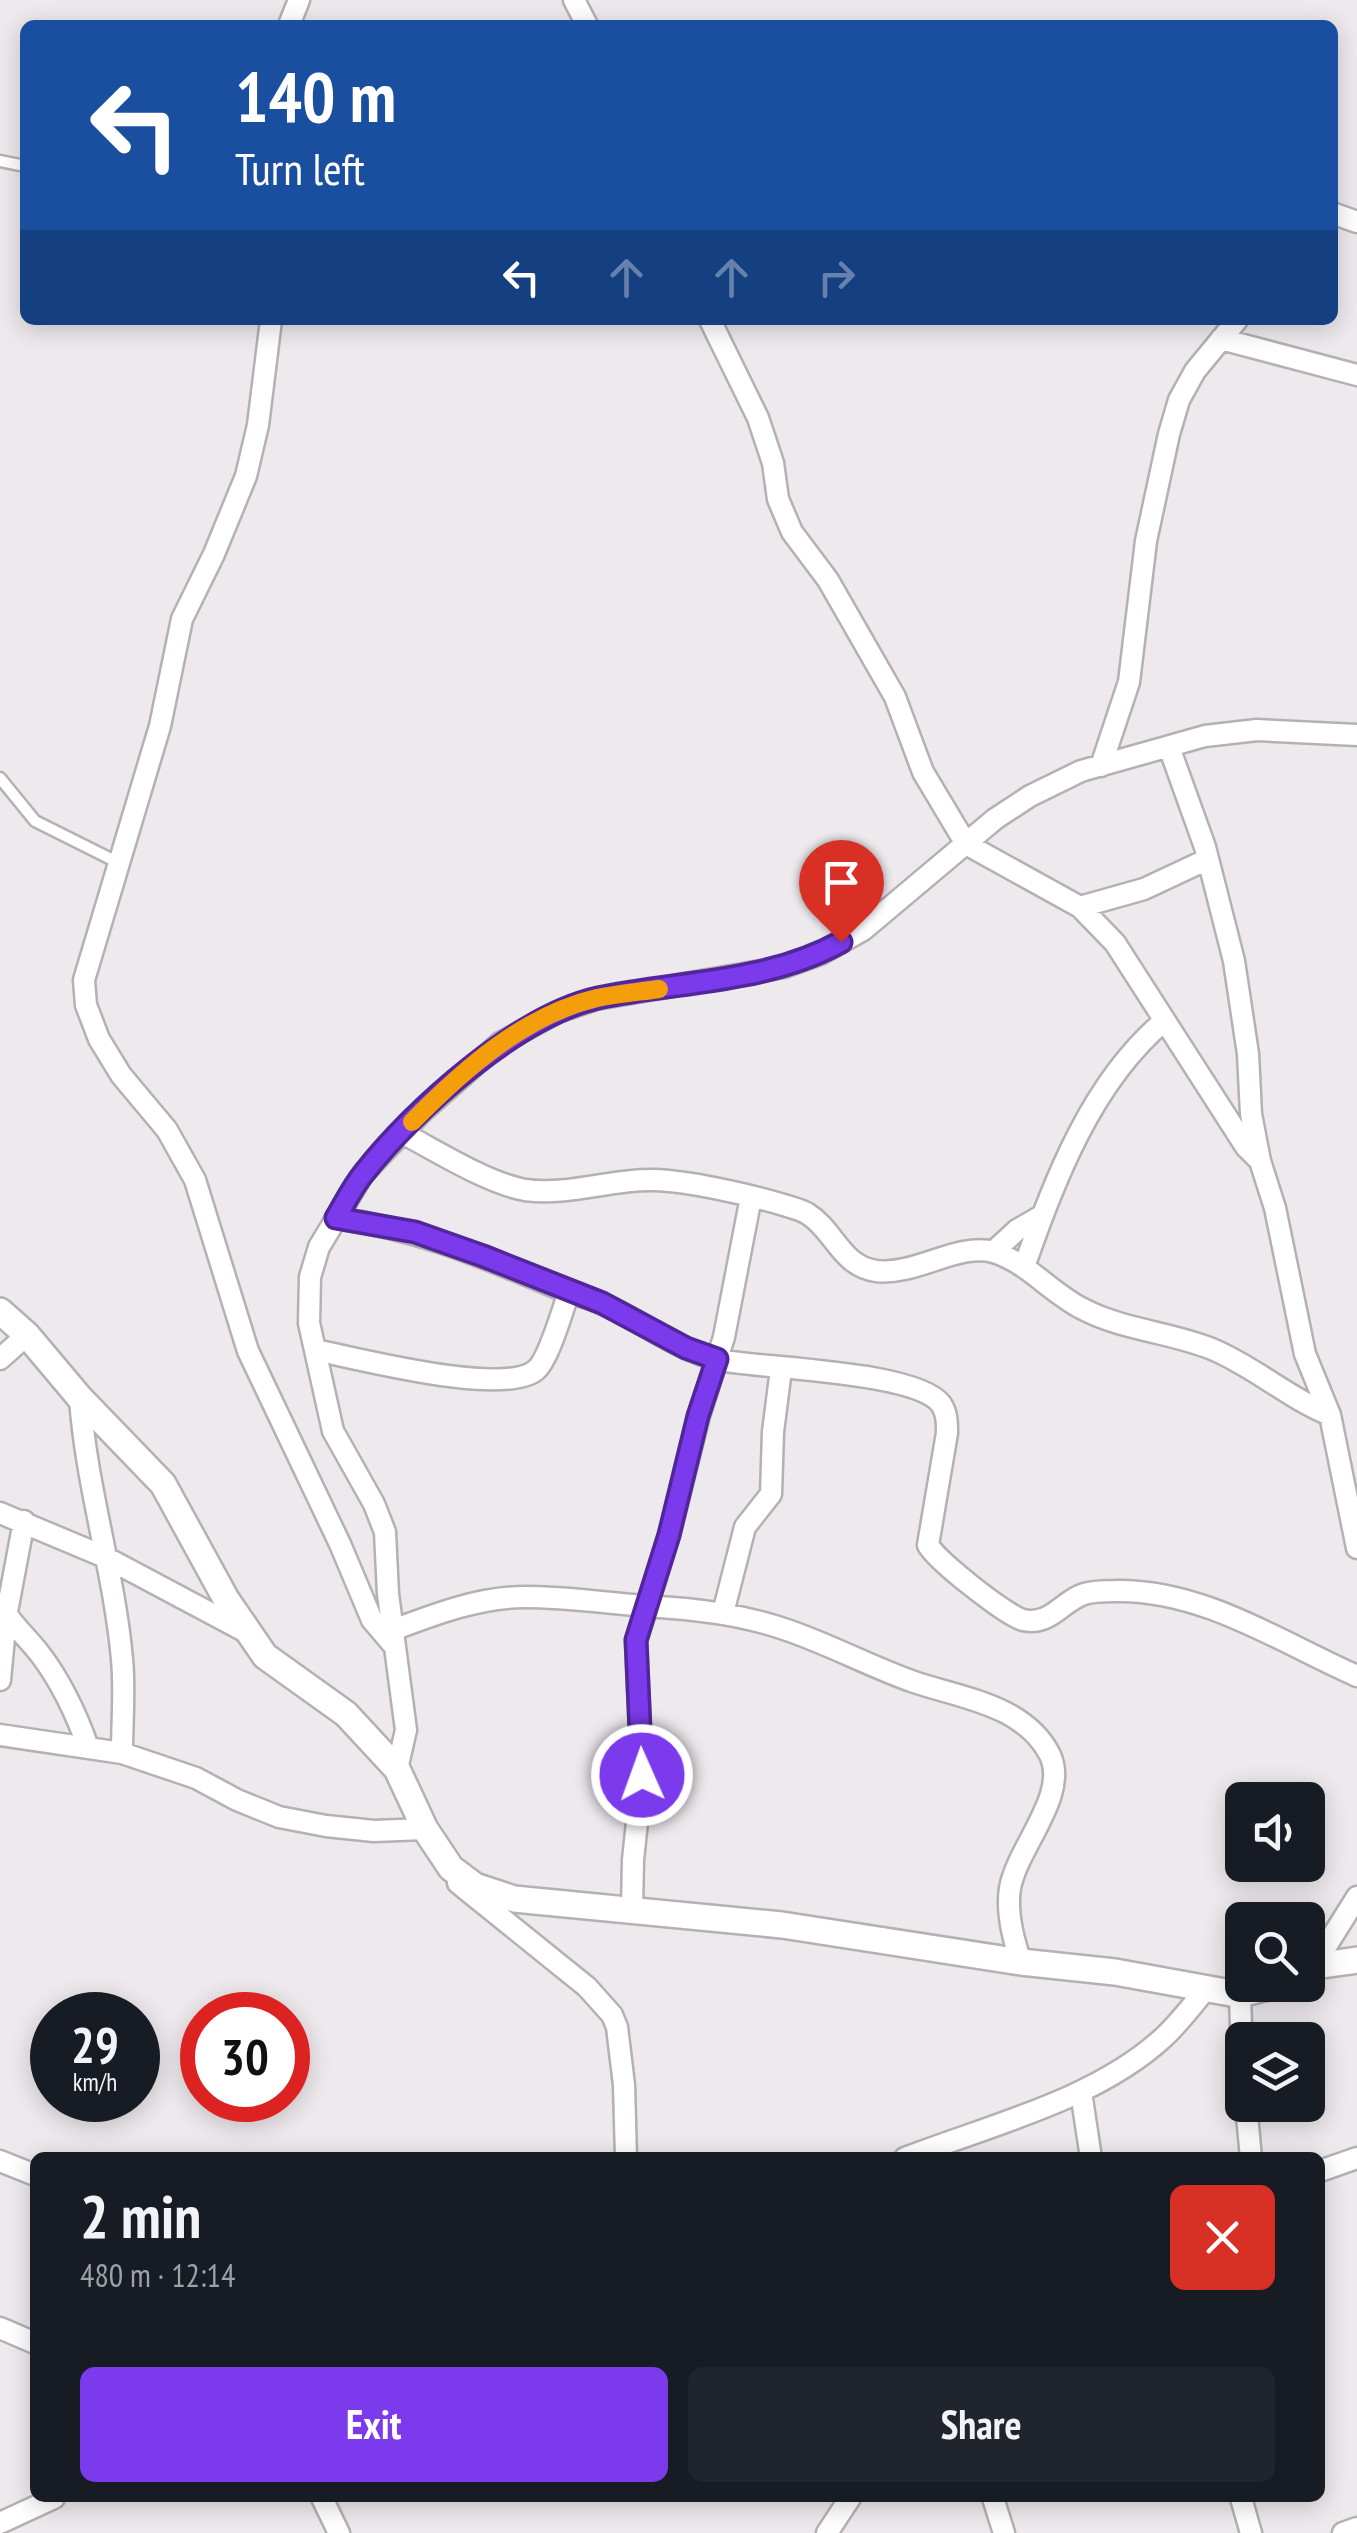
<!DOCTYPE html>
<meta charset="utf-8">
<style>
:root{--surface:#171b24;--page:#20242c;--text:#f1f3f6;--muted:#9ea1a6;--accent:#7c3aed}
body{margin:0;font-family:"PT Sans Narrow",sans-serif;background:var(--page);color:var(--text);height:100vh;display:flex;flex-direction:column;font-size:38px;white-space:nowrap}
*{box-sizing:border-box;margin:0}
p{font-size:32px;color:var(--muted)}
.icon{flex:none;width:55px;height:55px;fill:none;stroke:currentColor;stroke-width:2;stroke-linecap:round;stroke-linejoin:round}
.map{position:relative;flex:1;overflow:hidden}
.side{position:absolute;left:30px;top:2152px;width:1295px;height:350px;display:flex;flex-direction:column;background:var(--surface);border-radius:15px;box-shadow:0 5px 25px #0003}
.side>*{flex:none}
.top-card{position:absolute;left:20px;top:20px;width:1318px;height:305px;border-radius:15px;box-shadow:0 5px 25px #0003;background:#1a4fa0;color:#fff;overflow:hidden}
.tools{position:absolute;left:1225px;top:1782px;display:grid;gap:20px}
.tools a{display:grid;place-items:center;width:100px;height:100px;border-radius:15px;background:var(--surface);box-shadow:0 5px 25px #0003;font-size:50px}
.speed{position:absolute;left:30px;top:1992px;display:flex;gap:20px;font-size:50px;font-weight:700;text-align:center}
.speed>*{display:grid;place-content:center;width:130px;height:130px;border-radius:50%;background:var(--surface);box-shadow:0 5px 25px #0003;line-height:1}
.speed small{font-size:25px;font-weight:400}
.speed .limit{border:15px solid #d22;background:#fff;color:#111}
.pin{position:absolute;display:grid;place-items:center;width:85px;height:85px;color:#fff;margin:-102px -42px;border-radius:50% 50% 50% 0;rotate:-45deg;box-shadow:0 0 10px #0007}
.pin .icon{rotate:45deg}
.me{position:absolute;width:110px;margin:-55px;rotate:358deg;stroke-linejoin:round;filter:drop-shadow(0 0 8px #0008)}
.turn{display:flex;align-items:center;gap:35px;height:210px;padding:0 50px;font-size:45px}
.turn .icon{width:130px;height:130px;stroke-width:2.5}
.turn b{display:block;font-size:70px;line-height:85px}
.lanes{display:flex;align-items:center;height:95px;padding:0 50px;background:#0003;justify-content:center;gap:50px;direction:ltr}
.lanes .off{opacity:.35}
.round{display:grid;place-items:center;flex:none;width:105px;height:105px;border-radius:15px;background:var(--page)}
.head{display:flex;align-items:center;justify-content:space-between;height:170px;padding:0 50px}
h1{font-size:60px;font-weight:700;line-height:75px}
.button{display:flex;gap:20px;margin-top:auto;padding:20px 50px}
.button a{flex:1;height:115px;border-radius:15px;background:var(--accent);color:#fff;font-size:40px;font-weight:700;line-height:115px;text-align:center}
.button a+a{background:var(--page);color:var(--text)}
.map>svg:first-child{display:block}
</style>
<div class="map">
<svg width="1357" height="2533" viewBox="0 0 1357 2533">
<rect width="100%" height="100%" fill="#ede9ed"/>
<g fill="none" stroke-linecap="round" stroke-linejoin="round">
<defs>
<path id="service" d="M0,161L25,166
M0,778L35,821L119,863"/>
<path id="minor" d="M574,0L587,25
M289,25L299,0
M1332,213L1357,222
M271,320L258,425L246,476L214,554L182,619L160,726L84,980L86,1005L99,1039L121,1075L167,1130L195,1180L248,1351L340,1544L372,1620L395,1647
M710,320L758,418L773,463L778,499L792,532L828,580L895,697L923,772L966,844L1080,907L1115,943L1246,1147L1260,1161
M1221,339L1357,375
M1169,747L1205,847L1234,961L1248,1054L1251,1114L1260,1161L1275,1208L1305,1354L1330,1415L1357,1548
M1101,766L1129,682L1146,541L1169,434L1179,400L1195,371L1237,320
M1080,907L1144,889L1208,859
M402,1133C437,1151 487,1183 525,1190C568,1196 611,1179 653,1180C690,1181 751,1195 787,1206C793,1208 802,1210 808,1214C834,1230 841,1266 876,1271C915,1276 958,1242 994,1252C1028,1263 1051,1293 1083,1309C1123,1330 1170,1332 1212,1349C1255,1367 1288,1398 1330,1415
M336,1218C419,1229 483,1257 560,1289C574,1295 589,1297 603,1304C642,1321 677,1350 719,1360C765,1369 916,1371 941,1404C947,1413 947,1422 947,1433L928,1545C937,1561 1007,1616 1023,1620C1051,1626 1062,1601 1084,1594C1094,1591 1105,1591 1115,1591C1202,1589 1280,1642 1357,1676
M993,1252L1017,1230L1043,1215
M1024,1267C1055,1179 1091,1083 1164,1021
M315,1350C356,1358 504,1397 536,1370C549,1359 562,1311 569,1292
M0,1359L27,1335
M80,1398C86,1486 114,1571 122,1659C125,1690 122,1722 122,1753
M0,1513L105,1557L246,1632
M0,1604C10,1623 27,1637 40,1654C62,1683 76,1713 88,1747
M723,1613L745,1527L771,1494L773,1432L781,1369
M393,1630C435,1614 480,1597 525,1597C566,1597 606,1603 646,1606C695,1609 741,1614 787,1630C831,1645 871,1667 914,1682C961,1698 1025,1705 1050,1755C1069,1795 1018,1846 1010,1888C1006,1913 1013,1939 1021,1962
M0,1680L6,1617L24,1521
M0,1735L122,1753L196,1778L237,1800L279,1817L326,1826L374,1831L425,1829
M397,1769L406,1730L388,1594L385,1532L374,1504L333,1431L309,1323L310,1277L319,1247L363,1174L422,1112L500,1043L558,1012L596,999L784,967L820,954L863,930L995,819L1030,796L1081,771L1205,736L1257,730L1357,735
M458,1883L587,1987L612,2015L617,2027L624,2085L626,2158
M632,1909L633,1860L642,1775L636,1641L669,1535L699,1416L724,1337L751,1197
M1315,1964L1357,1897
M1240,1994L1242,2059
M1081,2092L1091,2158
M1246,2105L1251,2158
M905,2158C990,2125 1096,2100 1164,2037C1179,2023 1192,2006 1205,1990
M0,2161L35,2175
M1320,2171L1357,2158
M0,2328L35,2343
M322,2498L339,2533
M993,2498L1004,2533
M1241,2498L1251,2533
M0,2523L54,2498
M827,2533L850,2498
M1343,2533L1357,2528"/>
<path id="tertiary" d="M0,1311L27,1335L80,1398L163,1484L226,1599L265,1656L346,1714L397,1769L425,1829L451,1868L475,1886L514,1899L782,1925L1021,1962L1115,1972L1231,1993L1240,1994L1276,1985
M1308,1967L1357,1960"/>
</defs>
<use href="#service" stroke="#b4b0b4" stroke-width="15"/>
<use href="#minor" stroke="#b4b0b4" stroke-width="25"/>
<use href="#tertiary" stroke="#b4b0b4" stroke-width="30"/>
<use href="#service" stroke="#fff" stroke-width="10"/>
<use href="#minor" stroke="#fff" stroke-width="20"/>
<use href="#tertiary" stroke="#fff" stroke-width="25"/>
</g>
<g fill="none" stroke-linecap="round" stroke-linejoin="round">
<defs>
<path id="route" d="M642,1775L636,1640L669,1535L698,1416L717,1359L686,1348L602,1303L483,1256L415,1232L336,1218C345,1203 353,1186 364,1173C414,1109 518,1016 598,998C679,981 767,983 841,942"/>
</defs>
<use href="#route" stroke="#51269a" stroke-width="25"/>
<use href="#route" stroke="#7c3aed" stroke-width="18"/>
<path stroke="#f59e0b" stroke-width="18" d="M412,1122C463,1070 524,1015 597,998C617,994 638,992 659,989"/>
</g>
</svg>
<div class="tools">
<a><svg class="icon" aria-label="sound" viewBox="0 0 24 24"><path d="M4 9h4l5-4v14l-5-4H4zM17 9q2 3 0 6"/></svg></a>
<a><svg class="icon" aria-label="search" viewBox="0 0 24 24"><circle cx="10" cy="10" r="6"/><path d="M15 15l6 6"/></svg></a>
<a><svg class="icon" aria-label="layers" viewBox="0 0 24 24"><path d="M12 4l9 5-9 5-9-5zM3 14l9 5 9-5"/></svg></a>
</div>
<div class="speed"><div>29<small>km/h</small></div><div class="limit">30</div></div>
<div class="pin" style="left:841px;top:942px;background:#d93025"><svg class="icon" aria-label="arrive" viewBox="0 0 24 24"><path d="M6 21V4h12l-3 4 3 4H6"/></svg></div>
<svg class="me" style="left:642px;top:1775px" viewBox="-20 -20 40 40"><circle r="17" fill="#7c3aed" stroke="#fff" stroke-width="3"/><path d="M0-11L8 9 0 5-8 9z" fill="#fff"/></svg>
<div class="top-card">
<div class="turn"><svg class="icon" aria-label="left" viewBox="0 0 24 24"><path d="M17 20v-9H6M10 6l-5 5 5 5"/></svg><div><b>140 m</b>Turn left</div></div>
<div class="lanes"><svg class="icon" aria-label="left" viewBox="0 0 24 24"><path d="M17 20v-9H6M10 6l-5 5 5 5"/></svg><svg class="icon off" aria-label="ahead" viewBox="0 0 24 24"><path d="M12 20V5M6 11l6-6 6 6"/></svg><svg class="icon off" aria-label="ahead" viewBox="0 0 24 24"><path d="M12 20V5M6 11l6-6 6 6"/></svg><svg class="icon off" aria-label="right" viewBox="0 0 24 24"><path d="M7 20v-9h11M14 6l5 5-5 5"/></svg></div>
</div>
<section class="side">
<div class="head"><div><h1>2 min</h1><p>480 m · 12:14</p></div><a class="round" style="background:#d93025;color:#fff"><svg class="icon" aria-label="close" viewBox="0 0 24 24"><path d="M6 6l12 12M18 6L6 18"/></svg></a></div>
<div class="button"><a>Exit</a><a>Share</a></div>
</section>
</div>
